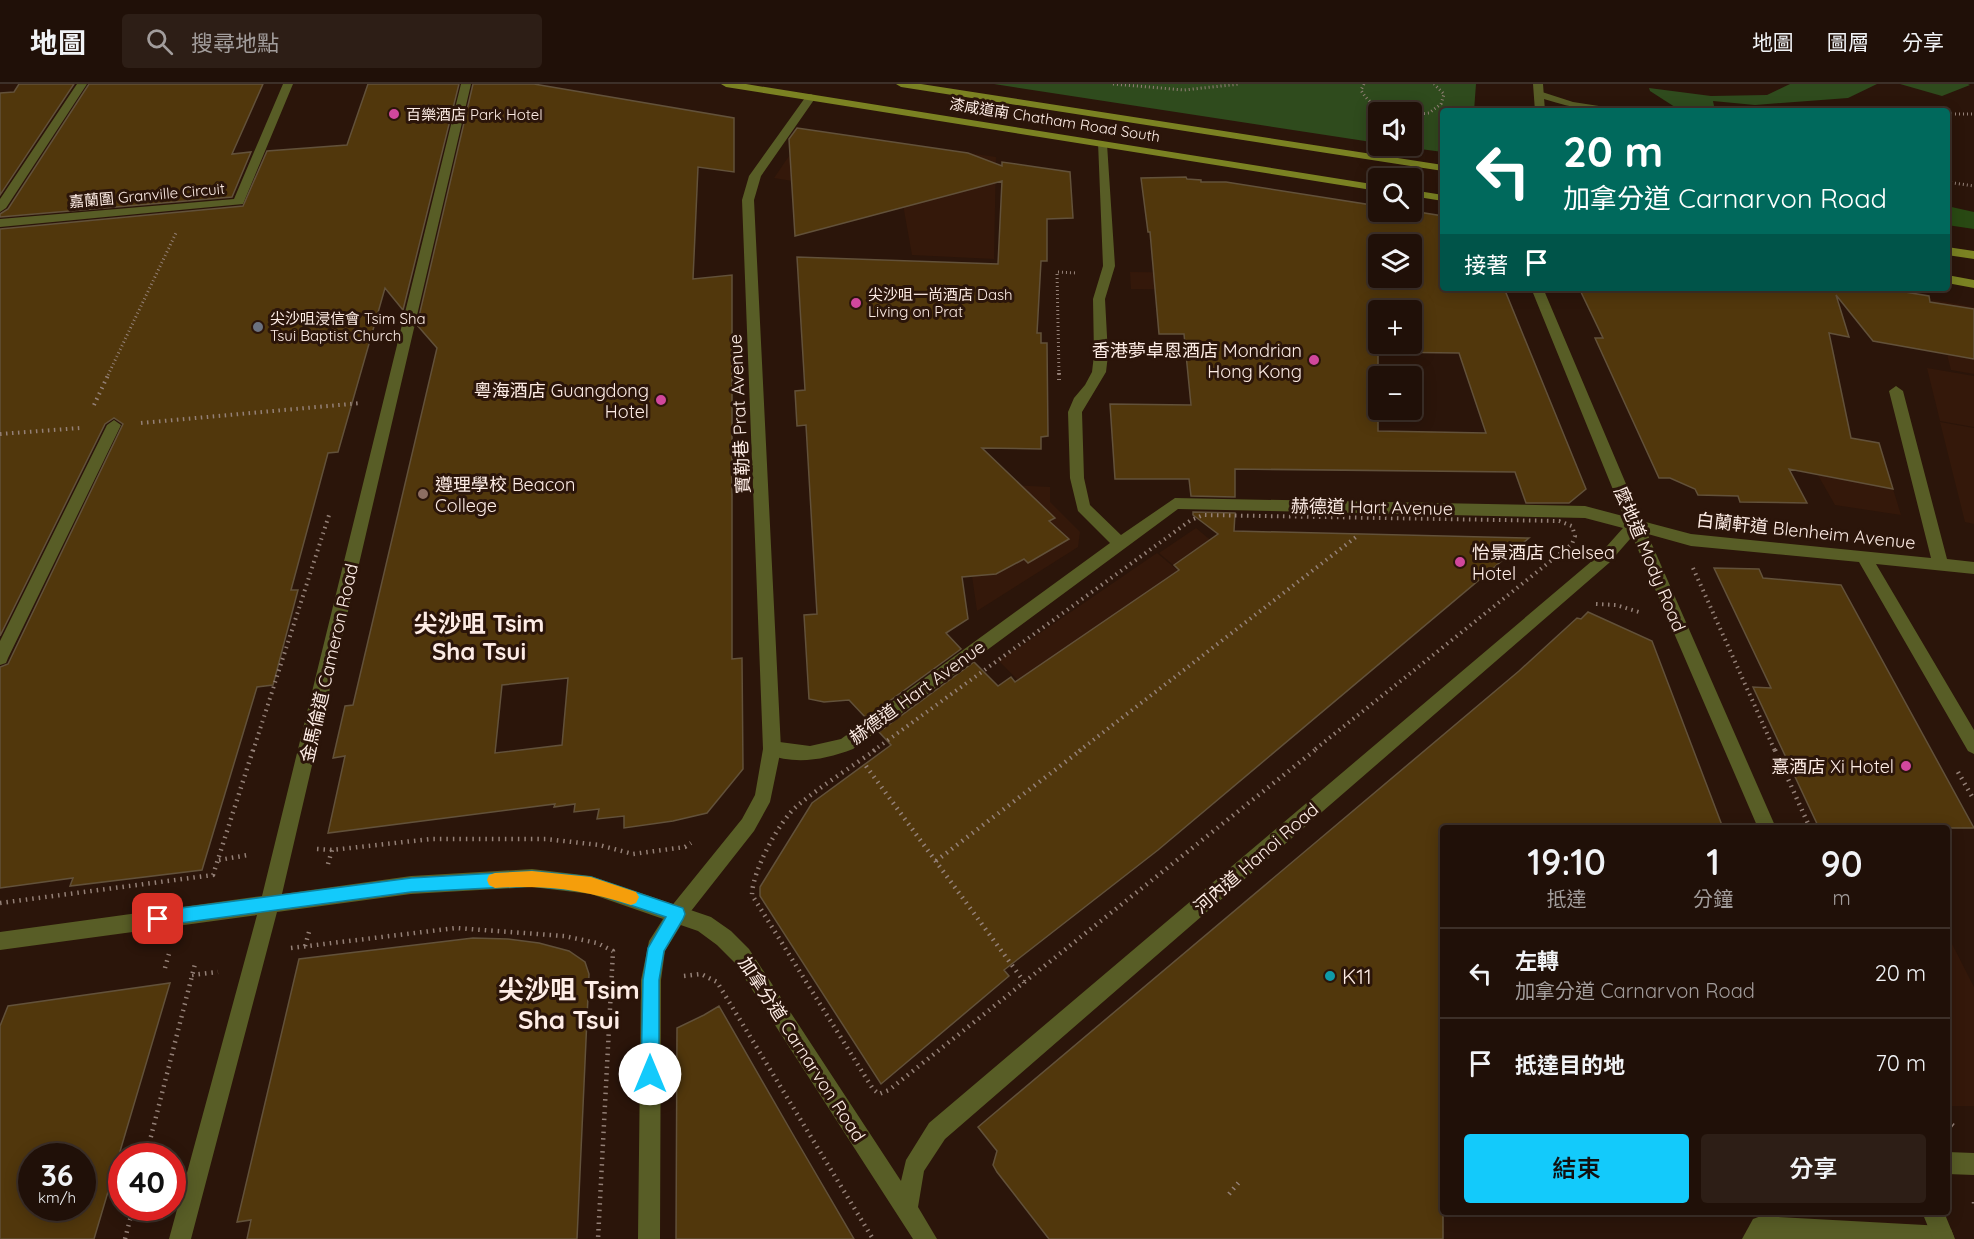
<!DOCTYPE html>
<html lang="zh-TW">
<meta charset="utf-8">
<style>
:root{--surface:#201008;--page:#2d1e16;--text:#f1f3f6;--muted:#a29d9c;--line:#3d3029;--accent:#13cafb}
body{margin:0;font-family:Quicksand,"Noto Sans TC",sans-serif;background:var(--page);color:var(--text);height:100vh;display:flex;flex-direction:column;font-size:22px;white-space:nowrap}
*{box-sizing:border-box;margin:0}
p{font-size:20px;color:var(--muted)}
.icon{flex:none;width:33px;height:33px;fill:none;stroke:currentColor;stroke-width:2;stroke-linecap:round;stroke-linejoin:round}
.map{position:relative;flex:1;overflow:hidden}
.drawer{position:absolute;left:1440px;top:741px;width:510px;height:390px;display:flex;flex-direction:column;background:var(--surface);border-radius:6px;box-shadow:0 3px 15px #0003,0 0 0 2px var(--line)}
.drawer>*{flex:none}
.guide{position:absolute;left:1440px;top:24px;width:510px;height:183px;border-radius:6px;box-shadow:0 3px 15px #0003,0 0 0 2px var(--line);background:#00695c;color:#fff;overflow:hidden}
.controls{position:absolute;left:1368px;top:18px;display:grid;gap:12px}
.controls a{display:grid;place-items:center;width:54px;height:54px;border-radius:6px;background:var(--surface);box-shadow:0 3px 15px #0003,0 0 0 2px var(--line);font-size:30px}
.speed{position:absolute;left:18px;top:1059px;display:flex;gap:12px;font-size:30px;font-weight:700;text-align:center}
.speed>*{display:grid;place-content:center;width:78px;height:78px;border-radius:50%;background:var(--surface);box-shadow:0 3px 15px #0003,0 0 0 2px var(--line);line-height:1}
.speed small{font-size:15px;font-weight:400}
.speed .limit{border:9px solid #d22;background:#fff;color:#111}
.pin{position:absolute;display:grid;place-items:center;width:51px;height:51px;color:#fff;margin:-26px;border-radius:12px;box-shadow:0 3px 9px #0006}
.me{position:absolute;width:66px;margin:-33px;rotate:0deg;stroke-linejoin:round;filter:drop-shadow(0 0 4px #0008)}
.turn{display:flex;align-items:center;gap:21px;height:126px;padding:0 24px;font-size:27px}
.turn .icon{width:78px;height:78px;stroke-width:2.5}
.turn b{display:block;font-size:42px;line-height:51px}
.then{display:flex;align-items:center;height:57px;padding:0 24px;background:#0003;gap:12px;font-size:22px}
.eta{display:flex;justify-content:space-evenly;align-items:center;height:102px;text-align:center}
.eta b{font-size:36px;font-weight:600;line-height:42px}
.cta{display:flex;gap:12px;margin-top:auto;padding:12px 24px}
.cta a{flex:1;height:69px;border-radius:6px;background:var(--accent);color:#111;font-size:24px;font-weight:600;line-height:69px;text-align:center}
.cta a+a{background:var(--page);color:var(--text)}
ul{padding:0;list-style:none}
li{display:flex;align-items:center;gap:18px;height:90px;padding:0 24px;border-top:2px solid var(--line)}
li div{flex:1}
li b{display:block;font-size:22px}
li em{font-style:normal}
header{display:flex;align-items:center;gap:36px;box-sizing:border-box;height:84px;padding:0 30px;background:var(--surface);border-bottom:2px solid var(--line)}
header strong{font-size:28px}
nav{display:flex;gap:33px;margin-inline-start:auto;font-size:21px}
.search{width:420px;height:54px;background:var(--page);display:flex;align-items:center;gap:15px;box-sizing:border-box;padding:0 21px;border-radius:6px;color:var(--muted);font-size:22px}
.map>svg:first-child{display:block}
</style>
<header>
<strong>地圖</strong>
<div class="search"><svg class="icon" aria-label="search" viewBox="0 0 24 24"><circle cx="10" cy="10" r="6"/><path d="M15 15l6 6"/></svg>搜尋地點</div>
<nav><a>地圖</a><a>圖層</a><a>分享</a></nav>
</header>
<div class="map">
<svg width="1974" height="1155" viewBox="0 0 1974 1155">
<rect width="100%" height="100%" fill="#2b150a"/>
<path fill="#34180a" d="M813,48H824L996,73L994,175L912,171L902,115L774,94L802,53Z
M1130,188L1227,189L1230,206L1131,205Z
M1933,216L1974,223V290L1951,286Z
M1927,284L1974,292V343L1940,337Z
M1940,338L1974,344V440L1965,438Z
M1791,344L1879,359L1901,431L1835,421Z
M975,399L1050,403V418L1080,448L1078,463L977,527L972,492Z
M1196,444L1270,506L1234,532L1159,469Z
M1157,469L1220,522L1074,653L999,577Z
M1947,858H1951L1974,903V1022H1949L1947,1018Z"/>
<path fill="#2f4b1d" d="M994,0H1476L1474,27H1443V68L1397,62H1412V28H1378V59Z
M1790,0H1877L1848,14L1755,21L1713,17L1715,27L1678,25L1650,7L1649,4L1711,12L1767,11Z
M1900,0H1968L1970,1L1942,12Z"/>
<path fill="#294913" d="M1947,122L1974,128V145L1947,141Z"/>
<path fill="#51370c" stroke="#62513a" stroke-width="1.5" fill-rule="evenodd" d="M19,0H74L0,111V9L14,8Z
M89,0H263L232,70L251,68L232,113L0,133V130L8,125Z
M368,0H459L403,226L385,204L338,368L328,369L291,506H298L273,601L257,603L202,786L70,802L73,794L0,804V583L8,580L123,340L114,334L105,340L0,552V145L243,122L267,67L347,61Z
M473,0H534L734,34V88L698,83L693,195L732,191V575L742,574L743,685L707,729L673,737L624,744V732L597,735L599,725L574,728L575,720L554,723L555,720L328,749L345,672L333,674L345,622L353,621L437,264L417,241ZM568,594L562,661L495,669L502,601Z
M797,44L968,69L1002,82V78L1070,88L1073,134L1047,135V177H1041L1037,249H1041V259H1047L1048,352L1041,353V365L982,364L1055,434L1049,437L1069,455L1028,479L1024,475L996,490L962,493L968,535L946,549L961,565L866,634L849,616L824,618L809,615L804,531L817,530L806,341L797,342L795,307L805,306L797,173L998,180L1002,97L795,152L789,55Z
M1186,93L1187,95L1201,96V98H1226L1378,122V128L1412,127L1443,132V204H1504L1586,405L1569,419H1526L1515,388L1235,385V413L1191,412L1189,395H1115L1110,320L1191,321L1184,250H1159L1150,148H1148L1141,94ZM1378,160H1412V194H1378ZM1378,226H1412V260H1378ZM1378,268L1459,269L1486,349L1378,347Z
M1579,204H1881L1929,212L1930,218L1974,225V275L1873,257L1836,211L1849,253L1829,249L1851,354L1879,359L1893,405L1789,385L1807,419L1740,418L1738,412L1698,411L1695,405L1670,394H1659L1595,254H1603Z
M1193,428L1235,429L1234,447L1529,454L1158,766L1004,886L1009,892L881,1000L760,812V803L812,719L891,661L879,648L974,578L998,602L1011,593L1015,598L1179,486L1174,481L1218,450L1193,431Z
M1714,484L1759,485L1763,494L1841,501L1974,744H1819L1753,603L1771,604Z
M1588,528L1652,557L1723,744H1443V1155H1049L997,1088L993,1081L997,1067L978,1043L1519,587L1577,534L1581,535Z
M473,854L508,855L539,859L569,867L585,878L589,890L577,1155H247L251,1136L237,1138L299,875Z
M170,899L94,1155H0V942L8,922ZM32,1072H82V1124H32Z
M719,922L795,1054L854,1155H676L677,944L704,931Z"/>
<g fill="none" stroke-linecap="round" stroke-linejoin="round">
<path stroke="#948077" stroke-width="3" stroke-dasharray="1 3" stroke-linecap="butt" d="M1113,0L1184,6L1240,0
M1364,0L1361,6C1368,19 1378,24 1392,28
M1412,31L1429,29L1441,20L1444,10L1434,0
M1947,98L1974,102
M108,291L176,149
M1059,291L1057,188L1077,189"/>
<path stroke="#948077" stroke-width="4" stroke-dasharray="1.5 4.5" stroke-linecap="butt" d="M1059,289V296
M94,321L109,289
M141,339L361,319
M0,350L80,344
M1693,484L1775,667
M1596,520L1616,521L1639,528
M253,667L330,428
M873,667L1191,436L1203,431L1559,437L1572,442L1575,452L1572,460L1313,667
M1079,667L1356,453"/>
<path stroke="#948077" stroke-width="4.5" stroke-dasharray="1.5 5" stroke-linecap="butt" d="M875,666C850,684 821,702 797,722C779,737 752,788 752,811L873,1005L879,1010L889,1006L1315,666
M1775,666L1810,744
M866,682L1025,899
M1958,688L1974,716
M317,765L332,766L431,755H546L599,761L633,770L685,763L691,759
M219,776L248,771
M936,777L1081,666
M328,780L332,766
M0,819L213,791L253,666
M305,862L309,848
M291,864L456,844L564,852L597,859L613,867L598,1155
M165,884L170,866
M192,891L218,888
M684,892L701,890L717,898L873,1155
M1947,1037L1955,1043
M146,1072L195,880
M1229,1110L1240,1097
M1974,1118V1122
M125,1155L133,1124"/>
<path fill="#585d26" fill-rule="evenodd" d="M1539,7L1573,18L1612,24L1617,27C1587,27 1564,22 1535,12V8Z"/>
<path fill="#585d26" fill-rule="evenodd" d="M1761,1132L1943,1142L1951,1145L1954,1153L1953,1155H1742L1753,1135Z"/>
<path fill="#585d26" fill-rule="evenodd" d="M77,0H87L6,124L0,128V115Z
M283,0H293L243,120L0,143V135L234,115Z
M461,0H471L282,810L411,792L532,785L591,792L711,833L731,847L749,865L901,1097L906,1076L929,1039L1599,471L1623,444L1585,434L1178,425L853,665C824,676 796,681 766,670L763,665L766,660L772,657L810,662L841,655L1110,459L1078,427L1070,394L1068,328L1074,314L1085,301L1092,288L1094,271L1093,215L1103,182L1098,58L1102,57L1107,60L1115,182L1105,215L1108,271L1106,288L1082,328L1084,394L1090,421L1121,451L1175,414L1585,422L1691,450L1931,474L1889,307L1896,302L1903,307L1947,475L1974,478V490L1876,480L1974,646V670L1968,667L1859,478L1691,462L1637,447L1609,479L945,1055L924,1087L918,1123L937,1155H913L735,879L717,861L698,847L591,810L532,803L411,810L277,828L191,1155H169L257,831L0,866V848L262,812Z
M114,336L121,341L8,574L6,579L0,581V557L107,341Z
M1947,1068L1974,1069V1091L1947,1090Z"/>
<path fill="#585d26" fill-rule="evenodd" d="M1533,0H1543L1545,27H1535Z
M811,10L816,13L761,92L754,116L781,665L770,718L754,747L684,836L665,867L661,896L660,1155H638L641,896L649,857L670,824L742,735L755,711L763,665L742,116L749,92L807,11Z
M1531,204H1543L1643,440L1776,744H1758L1627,440Z
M1922,1128H1944L1955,1155H1933Z"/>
<path fill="#7b8222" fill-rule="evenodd" d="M721,0H746L1378,101V107L726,3Z
M896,0H921L1443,81V87L901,3Z
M1412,106L1443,111V117L1412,112Z
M1947,163L1974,167V175L1947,171Z
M1947,191L1974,196V204L1947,199Z"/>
<path stroke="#948077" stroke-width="3" stroke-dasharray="1 3" stroke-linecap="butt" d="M1947,30H1974"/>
</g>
<path fill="#13cafb" stroke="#0c83a3" stroke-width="1.5" d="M532,787L591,793L683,824L685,830L683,835L664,867L659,896V990L656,996L650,999L644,996L641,990L643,896L648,864L666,833L591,808L532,802L411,808L158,842L153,840L150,835L153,829L158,827L411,794Z"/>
<path fill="#f59e0b" d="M532,787L591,793L636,808L639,813L636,819L631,821C581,805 546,801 495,804L489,801L487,796L489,791L495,789Z"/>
<g fill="#d1479c" stroke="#2b150a" stroke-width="2">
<circle cx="394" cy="30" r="6"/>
<circle cx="856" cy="219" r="6"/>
<circle cx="1314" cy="276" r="6"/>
<circle cx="661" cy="316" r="6"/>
<circle cx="1460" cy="478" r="6"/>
<circle cx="1906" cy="682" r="6"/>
</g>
<circle fill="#6b7280" stroke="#2b150a" stroke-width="2" cx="258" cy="243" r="6"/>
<circle fill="#8d6e63" stroke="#2b150a" stroke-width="2" cx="423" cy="410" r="6"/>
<circle fill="#0f9aa8" stroke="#2b150a" stroke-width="2" cx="1330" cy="892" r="6"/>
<g text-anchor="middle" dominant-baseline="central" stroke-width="6" stroke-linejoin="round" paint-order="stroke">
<g font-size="15" fill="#fdece5" stroke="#2b150a" text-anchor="start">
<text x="406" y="30">百樂酒店 Park Hotel</text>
<text x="868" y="210">尖沙咀一尚酒店 Dash<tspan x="868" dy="17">Living on Prat</tspan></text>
<text x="270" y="234">尖沙咀浸信會 Tsim Sha<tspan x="270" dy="17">Tsui Baptist Church</tspan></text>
</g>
<g font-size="15" fill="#fdece5" stroke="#2b150a">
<text transform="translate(1055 36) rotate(9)">漆咸道南 Chatham Road South</text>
<text transform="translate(147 111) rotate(-5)">嘉蘭圍 Granville Circuit</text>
</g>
<g font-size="18" fill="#fdece5" stroke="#2b150a" text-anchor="end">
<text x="1302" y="266">香港夢卓恩酒店 Mondrian<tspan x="1302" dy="21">Hong Kong</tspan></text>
<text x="649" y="306">粵海酒店 Guangdong<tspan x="649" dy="21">Hotel</tspan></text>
<text x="435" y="400" text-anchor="start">遵理學校 Beacon<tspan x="435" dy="21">College</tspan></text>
<text x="1472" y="468" text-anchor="start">怡景酒店 Chelsea<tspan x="1472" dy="21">Hotel</tspan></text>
<text x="1894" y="682">憙酒店 Xi Hotel</text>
</g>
<g font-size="18" fill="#fdece5" stroke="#2b150a">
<text transform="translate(739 330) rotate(-93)">寶勒巷 Prat Avenue</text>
<text transform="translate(1372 423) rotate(1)">赫德道 Hart Avenue</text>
<text transform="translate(1806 447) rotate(6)">白蘭軒道 Blenheim Avenue</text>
<text transform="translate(1650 475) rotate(67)">麼地道 Mody Road</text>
<text transform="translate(329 579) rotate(-77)">金馬倫道 Cameron Road</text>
<text transform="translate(917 608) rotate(-36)">赫德道 Hart Avenue</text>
<text transform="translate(1256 774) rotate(-41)">河內道 Hanoi Road</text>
<text transform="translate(802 965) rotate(57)">加拿分道 Carnarvon Road</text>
</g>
<g font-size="21" fill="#fdece5" stroke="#2b150a" text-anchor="start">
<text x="1342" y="892">K11</text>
</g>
<g font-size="24" font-weight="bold" fill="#fdece5" stroke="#2b150a">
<text x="479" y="539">尖沙咀 Tsim<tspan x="479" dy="28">Sha Tsui</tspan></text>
</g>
<g font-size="26" font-weight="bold" fill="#fdece5" stroke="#2b150a">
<text x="569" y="905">尖沙咀 Tsim<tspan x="569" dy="30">Sha Tsui</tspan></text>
</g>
</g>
</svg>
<div class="controls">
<a><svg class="icon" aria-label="sound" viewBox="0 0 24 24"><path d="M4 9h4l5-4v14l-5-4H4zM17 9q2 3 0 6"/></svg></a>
<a><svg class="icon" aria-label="search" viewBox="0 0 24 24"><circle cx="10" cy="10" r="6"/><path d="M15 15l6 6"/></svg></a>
<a><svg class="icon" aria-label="layers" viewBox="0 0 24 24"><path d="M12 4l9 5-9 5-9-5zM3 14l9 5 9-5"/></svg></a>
<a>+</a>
<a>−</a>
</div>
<div class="speed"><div>36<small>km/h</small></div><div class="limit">40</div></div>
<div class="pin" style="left:158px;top:835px;background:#d93025"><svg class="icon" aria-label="arrive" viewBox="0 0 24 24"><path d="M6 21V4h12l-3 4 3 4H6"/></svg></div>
<svg class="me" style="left:650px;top:990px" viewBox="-20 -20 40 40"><circle r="19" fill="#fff"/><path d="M0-13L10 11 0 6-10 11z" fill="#13cafb"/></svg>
<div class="guide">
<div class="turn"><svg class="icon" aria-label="left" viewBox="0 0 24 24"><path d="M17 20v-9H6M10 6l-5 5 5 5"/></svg><div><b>20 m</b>加拿分道 Carnarvon Road</div></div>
<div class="then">接著<svg class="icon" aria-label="arrive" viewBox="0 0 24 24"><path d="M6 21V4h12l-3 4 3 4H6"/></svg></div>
</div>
<section class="drawer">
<div class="eta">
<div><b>19:10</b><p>抵達</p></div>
<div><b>1</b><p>分鐘</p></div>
<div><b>90</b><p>m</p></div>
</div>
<ul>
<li><svg class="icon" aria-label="left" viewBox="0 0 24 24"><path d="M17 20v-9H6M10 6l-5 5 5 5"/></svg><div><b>左轉</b><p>加拿分道 Carnarvon Road</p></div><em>20 m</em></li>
<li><svg class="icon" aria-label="arrive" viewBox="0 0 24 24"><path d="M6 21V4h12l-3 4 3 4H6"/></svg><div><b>抵達目的地</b></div><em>70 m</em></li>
</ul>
<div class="cta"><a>結束</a><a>分享</a></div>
</section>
</div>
